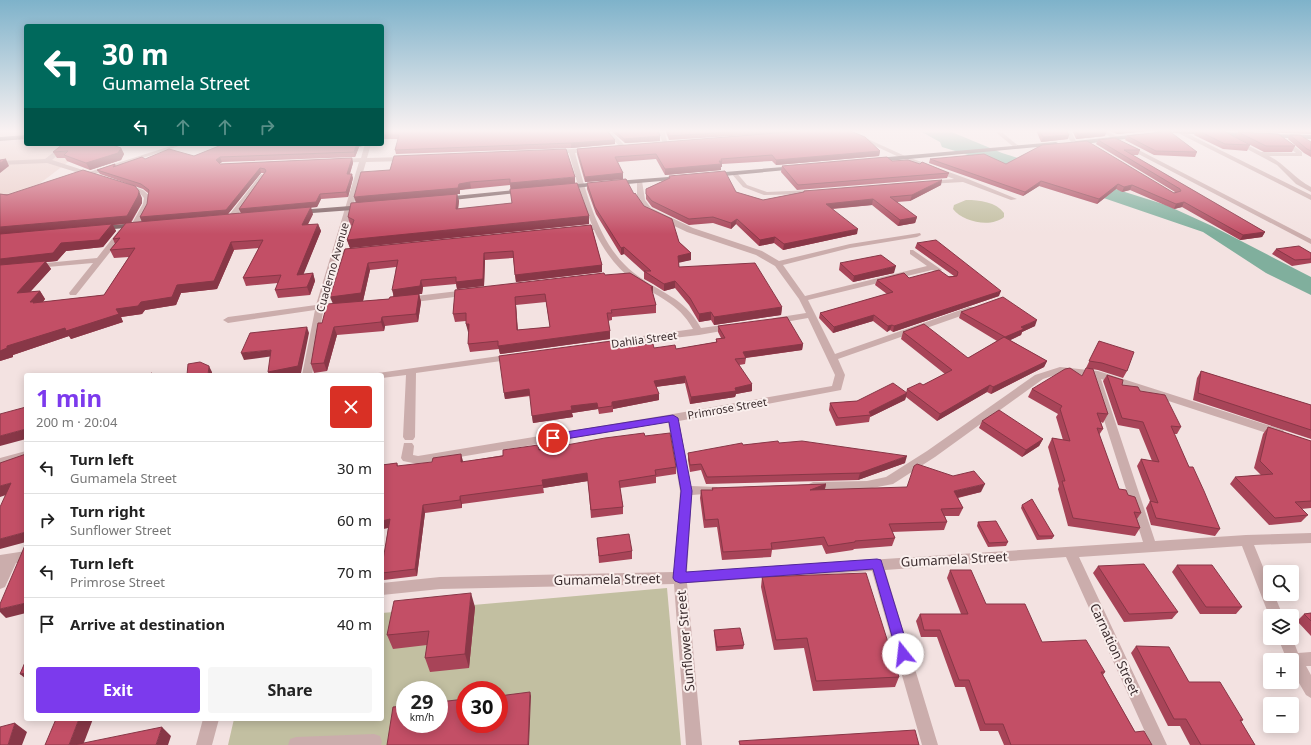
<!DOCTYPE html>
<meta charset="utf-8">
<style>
:root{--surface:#fff;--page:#f6f6f6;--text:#222;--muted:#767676;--line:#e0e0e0;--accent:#7c3aed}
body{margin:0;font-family:"Noto Sans",sans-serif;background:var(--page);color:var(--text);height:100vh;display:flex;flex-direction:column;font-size:15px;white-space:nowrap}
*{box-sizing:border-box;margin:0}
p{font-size:13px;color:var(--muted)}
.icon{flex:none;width:22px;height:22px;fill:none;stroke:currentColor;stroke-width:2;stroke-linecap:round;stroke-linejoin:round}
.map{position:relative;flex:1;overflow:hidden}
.side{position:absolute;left:24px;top:373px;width:360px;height:348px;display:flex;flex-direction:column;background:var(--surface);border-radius:4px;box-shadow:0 2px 10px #0003}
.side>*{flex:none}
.hud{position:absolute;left:24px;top:24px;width:360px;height:122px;border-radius:4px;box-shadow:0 2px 10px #0003;background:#00695c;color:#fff;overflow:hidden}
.fabs{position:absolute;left:1263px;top:565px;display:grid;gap:8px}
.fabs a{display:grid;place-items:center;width:36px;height:36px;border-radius:4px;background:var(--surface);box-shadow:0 2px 10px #0003;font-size:20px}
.speed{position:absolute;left:396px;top:681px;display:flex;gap:8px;font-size:20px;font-weight:700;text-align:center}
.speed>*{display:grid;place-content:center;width:52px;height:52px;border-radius:50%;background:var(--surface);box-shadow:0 2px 10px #0003;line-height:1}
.speed small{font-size:10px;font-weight:400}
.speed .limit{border:6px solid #d22;background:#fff;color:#111}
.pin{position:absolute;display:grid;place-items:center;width:34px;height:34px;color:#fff;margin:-17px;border:2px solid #fff;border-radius:50%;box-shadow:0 1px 4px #0007}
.me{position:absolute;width:44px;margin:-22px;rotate:344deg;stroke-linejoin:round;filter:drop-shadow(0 0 3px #0008)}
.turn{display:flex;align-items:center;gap:14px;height:84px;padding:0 12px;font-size:18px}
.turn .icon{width:52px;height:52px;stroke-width:2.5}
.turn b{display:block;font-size:28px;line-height:34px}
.lanes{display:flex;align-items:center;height:38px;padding:0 12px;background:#0003;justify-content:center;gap:20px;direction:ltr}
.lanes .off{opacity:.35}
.round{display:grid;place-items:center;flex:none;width:42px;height:42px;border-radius:4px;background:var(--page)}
.headline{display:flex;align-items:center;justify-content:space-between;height:68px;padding:0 12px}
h1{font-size:24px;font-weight:700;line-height:30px;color:var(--accent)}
.action{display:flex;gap:8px;margin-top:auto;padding:8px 12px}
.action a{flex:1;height:46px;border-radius:4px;background:var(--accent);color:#fff;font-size:16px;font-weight:700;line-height:46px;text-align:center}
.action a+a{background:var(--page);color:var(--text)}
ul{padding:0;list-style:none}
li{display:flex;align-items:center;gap:12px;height:52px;padding:0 12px;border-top:1px solid var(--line)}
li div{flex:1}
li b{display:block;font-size:15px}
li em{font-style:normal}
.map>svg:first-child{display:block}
</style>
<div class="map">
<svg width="1311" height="745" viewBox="0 0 1311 745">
<rect width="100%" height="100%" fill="#f3e2e1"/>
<path fill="#c2bfa1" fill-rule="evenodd" d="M966,200C980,200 996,202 1004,213V217C991,228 963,222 953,209L954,205Z
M667,588L681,745H228L234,719H382V613ZM405,690H439V724H405ZM465,690H499V724H465Z"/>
<path fill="#eacdc8" d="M0,130H26V144H87L70,158L68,162L26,194L0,200Z"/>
<path fill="#80af9d" d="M918,130H947L1002,153L1166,205L1212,226L1311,277V295L1266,273L1203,232L1051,180L942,147L940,142Z"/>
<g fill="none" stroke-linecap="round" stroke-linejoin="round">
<path fill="#cbadac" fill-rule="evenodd" d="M658,130H664L668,145L663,144Z
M841,130H848L905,156L968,179L1017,199L1011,200L963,182L928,184V182L930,181L954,179L901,158Z
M993,130H999L1020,147L1015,148Z
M1064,130H1070L1077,143L1076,144H1072Z
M1098,130H1105L1121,139L1116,140Z
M1178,131H1182L1311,195V200L1178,133Z
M609,133H613L625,146V148H621L609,135Z
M1281,139H1285L1302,152V156H1269C1285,164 1295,179 1311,187V192L1296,184L1277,165L1234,142L1239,141L1261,152L1296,153L1281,141Z
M64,144H71L52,160L89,172L174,145L179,146L95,174L92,177L47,163L0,165V161L45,159Z
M365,144H371L367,158L405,157L408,159L405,161L366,162L340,251L358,249L362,251L358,253L339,256L325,307L340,304L344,307L340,310L323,312L312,375H302L315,310L228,323L223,320L228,317L316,305L359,162L339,163L336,161L339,159L361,158Z
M1125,145H1129L1311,239V244L1125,147Z
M590,148L593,150L592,151L575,153C587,194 598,245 634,273C661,294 683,296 701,328L730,324L733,325L735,327L733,329L699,335L597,347L595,345L600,342L693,329C678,302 657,297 634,281C616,268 603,249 594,230L579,231L575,229L579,227L592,225L582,200L569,153L555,154L552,152L555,150Z
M732,172H736L747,185L767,192L812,190L815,192L812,194L764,195L743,187L731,173Z
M261,174L266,175L235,219H229V215Z
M637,180L642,181L645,200L651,208L693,228L762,251L779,261L850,244L920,233L921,235L917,237L850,248L783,265L805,296L927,266L910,254V250H913L942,270L938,272L932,270L808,300L835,354L969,307H975L976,309L975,311L838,359L845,375L841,390L679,421L691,486L717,487L719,490L717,493L692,495L687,572L1143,542L1090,376L1061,373L1043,379L935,457L893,484L867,489L813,492L809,490L807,487L809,484L813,482L867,481L886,477L927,451L1035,375L1060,367L1098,371L1283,430L1285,433L1283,436L1279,437L1101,379L1155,541L1246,535L1311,533V543L1254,545L1270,584V594H1274L1283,616H1270V618L1242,546L1079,557L1167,745H1151L1066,557L885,570L938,745H922L872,571L687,583L702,745H686L674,584L440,589L382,595V583L440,577L674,572L680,491L668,422L418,464L403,461L401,458L404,443H412L414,446L413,455L418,456L673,414L832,386L835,375L808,318L774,324L769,321L774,318L806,313L799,299L775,266L756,255L687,232L645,212L637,200Z
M126,184L143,190L151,197C150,206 143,224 135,227L131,225L143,204L144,198L139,192L124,187V185Z
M119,230H125L126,232L76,295H70L69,293L93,263L36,268L32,266L36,264L97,258Z
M467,290L471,293L470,295L407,303L403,300L407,297Z
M513,354L516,355L518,357L516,359L416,373L415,437L413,440H405L403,437L406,375L382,378V375H377L378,373Z
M26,451V459L0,466V458Z
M26,551V561L16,563L5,587L0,589V555Z
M1292,637L1298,653L1311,652V666H1306L1311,675V698L1306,695L1292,671V660H1287L1278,638Z
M203,719H219L212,745H196Z
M374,734L380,736L382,742L381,745H288L290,739L296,737Z"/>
<path fill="#7b5d60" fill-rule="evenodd" d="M1153,130H1182L1249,133L1252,135L1249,137L1156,132Z
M1139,134L1142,136L1141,137L1076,145L1073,143L1076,141Z
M1269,134L1311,135V139L1267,137L1266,136Z
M26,135V139L0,141V137Z
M1056,142L1058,143V145L877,162L874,160L877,158Z
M795,166L798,168L797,169L713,177L710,175L713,173Z
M681,176L684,178L683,179L616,185L613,183L616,181Z
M600,182L603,184L602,185L566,189L563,187L566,185Z
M524,189L527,191L526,192L444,201L440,199L444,197Z
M363,205L367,207L366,209L299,214L295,212L299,210Z
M135,223L139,225L138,227L102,230L98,228L102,226Z"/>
</g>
<path fill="#a84458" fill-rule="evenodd" d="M382,130H658L660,141L625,143L611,131L609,132L615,140V144L571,148L396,154L395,150L398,139H382Z
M665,130H848L880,151L879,156L776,165L772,161L722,164V167H721V170L665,175L656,159L618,162L623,173V179L585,182L577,154V149L765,134L669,140Z
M1036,130H1066L1068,139L1041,142Z
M1072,130H1104L1105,136L1076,139Z
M1107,130H1160L1117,134Z
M1196,130H1311V134Z
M1197,130L1250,145L1247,151L1223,149L1194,135Z
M1238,132L1295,146L1292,152H1264L1235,137Z
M1290,135L1311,142V157L1304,153L1288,139Z
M1127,136L1197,152L1195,157L1154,155L1125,140Z
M1098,140L1140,150L1138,155H1132L1265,232L1262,237L1240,240L1182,207L1174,209L1130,190L1122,192L1116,189L1097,204L1039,186L1023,196L929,163L930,159L1006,164L1042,145L1174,193L1175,192L1096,144Z
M224,144H365L363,146L359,147L355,157L222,162L219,163L220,164L352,158L353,163L350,174L353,178L348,197L321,199L317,207L265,211L313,214L308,224H318L321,231L303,274L313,273L315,281L310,295L278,298L275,290L278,283L246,286L243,278L259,248L234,250L217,289L181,293L176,305L145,310L142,314L121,317L123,322L71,339L69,336L13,355V357L0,361V194L142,198V203L131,223L142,222L140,217L147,204L148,193L143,189L100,174L97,170L115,164L116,166L145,159L194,156ZM261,173H264L239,209L241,213L228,214ZM125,224L113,239L115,244L110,250L114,258L129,257L104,295L43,302L45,299L40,291L30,292L51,269L46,262L57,261L66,251L103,247L116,231L113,225Z
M121,148L124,154L121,160L90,170L67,161L65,158H57L53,152Z
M892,161L920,164L949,173L947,178L797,190L781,172L782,166Z
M390,170L575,183L589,216V224L350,248L347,240L352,226L350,225L348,217L356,203ZM510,185L512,203L458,209L459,201L457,194H460V190Z
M669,176L736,192L763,200L803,192L804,191L941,185L910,201L897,202L917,217L915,223L898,226L872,205L833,209L857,234L783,250L774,243L759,246L736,224L731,229L713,223L689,225L652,207L646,199V189L669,178Z
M587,183L634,194L644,206L679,242L691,253V260L679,262V267L782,307L781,315L714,325L711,320L699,322L689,305L675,288L664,291L653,284L644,279V272L624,254L621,255L596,214L587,189Z
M591,225L602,265V272L516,282L513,258L485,260L484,286L457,289L456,284L423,287L422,294H419L421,302L418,322L385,326L384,331L337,335L327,371L314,373L311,364L322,323L333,304L345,249ZM396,267L393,297L389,299L351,302L363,301L370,270Z
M917,243L999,296L893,332L890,330L887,332L873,321L833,333L819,318L820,313L887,294L875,285L877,280L909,278L954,276L915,248Z
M1276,249L1311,253V263L1292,266L1272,254Z
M840,263L894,273L853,282L839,270Z
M605,275L653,294L656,305V313L612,317V320L608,321L610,339L500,354L499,349L470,352L468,344L469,332L466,324V321L455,322L453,314L455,290ZM546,302L550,327L518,330L516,305Z
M961,312L1035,326L1022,332L1021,335L1010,340L1047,361L1044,367L991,394L987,392L937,421L906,397L905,400L870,417L869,422L836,426L829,410L830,403L857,401L906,393L907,389L923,385L945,374L901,339L903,332L968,358L997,341L959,318Z
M718,326L803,344L802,350L746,358L745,364L739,365L752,391L736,394L735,397L690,404L685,383L656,387L659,400L613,409V412L599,414L598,409L572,413L573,417L533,423L530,396L505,399L504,393L612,344L616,347L676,349L716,342V339L721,338L718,332Z
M1099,341L1127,371L1123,378L1098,370L1086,368Z
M1201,371L1311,405V439L1193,400L1197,378Z
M1107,375L1122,385L1140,391L1181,427L1177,434H1174L1189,467L1220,529L1215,536L1151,525L1146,508L1150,501L1137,466L1141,459L1152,461L1139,429L1118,425L1103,381Z
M1032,389L1108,414L1103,423L1101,422L1103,429L1099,435L1119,489L1128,495L1141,513L1137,519L1140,528L1135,536L1068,526L1058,489L1059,486L1048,447L1052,438L1063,440L1056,417L1058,414L1028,397Z
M982,421L1043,439L1039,446L1022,457L979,428Z
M1268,427L1311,441V508L1301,509L1308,515L1301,522L1269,525L1230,484L1235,477L1261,475L1254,468L1263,434Z
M645,436L676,467V474L656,477V483L620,488L623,507V514L591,518L588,481L543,488L544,493L462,504V508L425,513L417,576L384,580L382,576V573L388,528L382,529V465L397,463L398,466L463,462L539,449Z
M779,443L905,463L858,480L706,484L701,470L690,472L688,460V453L743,445Z
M826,484L825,489L981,492L958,498L963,508L959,516H945L947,522L944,530L892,532L895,538L892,546L854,549L853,550L826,554L822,545L772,550L771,557L722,560L717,527L704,528L700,498L701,490H712V488Z
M1022,505L1054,536L1052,539L1037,540L1021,508Z
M978,522L1008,542L1006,546L988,547L977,526Z
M597,538L632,551V559L599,563Z
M1177,565L1242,607L1236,614H1200L1172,572Z
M1098,566L1178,612L1172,619L1124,622L1093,573Z
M950,570L986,604L1042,642L1105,672L1103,675L1135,732L1152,745H1004L998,731H980L965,687H955L937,637H921L916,621L920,614H961L947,578Z
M762,577L899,677L895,687L813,691L804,648L774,650L761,587Z
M475,607L469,668L430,672L425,658L427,645L393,649L387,635Z
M1311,613V636L1297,621L1304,614Z
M714,630L744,645L743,649L716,651L714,633Z
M1136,646L1243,720L1241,722L1255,745H1190L1180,726H1168L1131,653Z"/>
<path fill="#883747" d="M606,130H611V131L607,134Z
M1119,130H1160L1117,134Z
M1107,131L1105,136L1076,139L1078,134Z
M1069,135L1068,139L1041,142L1043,137Z
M660,136V141L625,143L624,139Z
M615,140V144L571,148V143Z
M357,144H358L359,147L355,157L354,152Z
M121,148L124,154L121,160L90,170L86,163Z
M880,151L879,156L776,165V160Z
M220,157L222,162L218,165L216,160Z
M352,158L353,163L348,179L347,174Z
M6,159L9,166L0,173V163Z
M722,161V167H721V170L665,175V169Z
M260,168L261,173L228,214L142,222L140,217Z
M623,173V179L585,182V177Z
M352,174L353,178L348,197L346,192Z
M575,177V183L511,189L510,183Z
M942,180L941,185L910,201L912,195Z
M1041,181L1039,186L1023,196L1025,192Z
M470,182L471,188L460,190V194H457L459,201L457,217L456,209L356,203L354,197Z
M1118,184L1116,189L1097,204L1099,199Z
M1132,185L1130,190L1122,192L1124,187Z
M139,191L142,198V203L130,223L113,225L116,231L103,247L66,251L57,261L46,262L51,269L22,301L0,267V259L61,243L0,235V227Z
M320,194L321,199L317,207L241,213L239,209Z
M873,199L872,205L826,209V204Z
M1184,202L1182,207L1174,209L1176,204Z
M311,207L313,214L304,232L302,225Z
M589,216V224L350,248L347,240Z
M917,217L915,223L898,226L900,220Z
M737,219L736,224L731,229V223Z
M318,224L321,231L300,283L297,275Z
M858,229L857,234L783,250L784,244Z
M1265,232L1262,237L1240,240L1243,235Z
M775,237L774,243L759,246L760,240Z
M231,242L234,250L217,289L181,293L176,305L145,310L142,314L121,317L123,322L71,339L69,336L13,355V357L0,361V351L7,346L116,309L141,302L177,285Z
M624,247V254L621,255V248Z
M484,253L485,260L484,286L457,289L456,282Z
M691,253V260L678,263V256Z
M368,263L370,270L363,301L333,304L330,297Z
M602,265V272L516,282L515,275Z
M896,266L894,273L853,282L854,276Z
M313,273L315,281L310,295L307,287Z
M421,280L423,287L422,294H419L421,302L418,322L416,314L394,297L392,290Z
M675,281V288L664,291V284Z
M651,287H653V294Z
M40,291L45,299L38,308L30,302Z
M1001,291L999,296L893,332L894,326Z
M515,297L516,305L518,338L517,330Z
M782,307L781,315L714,325V317Z
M711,312V320L699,322V314Z
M874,315L873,321L833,333L834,327Z
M382,317L385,326L384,331L381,322Z
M1037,320L1035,326L1022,332L1021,335L1002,344L1005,337L1021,327Z
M466,324H469L470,332H468Z
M892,325L890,330L887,332L888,326Z
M307,327L309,333L301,373L288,375H269L268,372Z
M334,327L337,335L327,371L324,363Z
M610,331V339L500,354L498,346Z
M803,344L802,350L743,358V352Z
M271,350L274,356L244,360L241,353Z
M1047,361L1044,367L991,394L993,387Z
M209,366L212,372V375H208Z
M685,376V383L654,387V381Z
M752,384V391L736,394L735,397L690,404L691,397Z
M990,385L987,392L937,421L940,414Z
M529,389L530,395L505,399L504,393Z
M907,393L905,400L870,417L871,415L869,412Z
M659,394V400L613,409L612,402Z
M597,403L598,409L572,413L573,417L533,423L532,416L571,406Z
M26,429V439L0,446V436Z
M1043,439L1039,446L1022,457L1026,450Z
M461,454L463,461V470L461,462Z
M907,456L905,463L858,480L860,473Z
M587,473L588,481L543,488L544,493L542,480Z
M11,483L18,491L0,497V486Z
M826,484L824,492L810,490Z
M985,484L981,492L951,499L954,491Z
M460,496L462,504V508L460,500Z
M423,505L425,513L417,576L415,569Z
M390,519L393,527L382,529V521Z
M26,532V542L0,549V539Z
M471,593L475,607L469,668L465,654Z
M26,603V613L6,618L0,612V609Z
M26,673V679L20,674Z
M530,692L531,696L529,745H528Z
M79,719H93L83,745H69Z
M15,723L27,732L22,745H8Z
M162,727L171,736L168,745H156Z"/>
<path fill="#c34f66" stroke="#883747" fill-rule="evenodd" d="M382,130H606L615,140L571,143L395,150L399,135H382Z
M614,130H658L660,136L624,139Z
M667,130H762L669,136Z
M813,130H848L865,137L880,151L776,160L772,155L721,159L722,161H719L721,164L665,169L656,154L615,157L623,173L585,177L577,149Z
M1039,130H1066L1069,135L1043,137Z
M1076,130H1104L1107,131L1078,134Z
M1197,130L1224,131L1250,145L1225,144Z
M1169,131L1197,152L1156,151L1127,136Z
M1238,132L1278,134L1295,146H1266Z
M1290,135H1300L1311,142V151L1307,149Z
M1115,138L1140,150H1124L1265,232L1243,235L1184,202L1176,204L1132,185L1124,187L1118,184L1099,199L1041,181L1025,192L930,159L984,154L1006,164L1042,145L1087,141L1174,193L1181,191L1180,189L1098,140Z
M63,144H110L121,148L118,153L86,163L64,155L68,151L53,152Z
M224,144H357L354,152L220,157L216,160L220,164L352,158L347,174H352L346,192L320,194L316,202L239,209L266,171L265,169L260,168L226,210L140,217L147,204L149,190L141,184L97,170L115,164L113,167L142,157L145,159L169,149L194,156Z
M566,149L575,177L510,183V179L470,182L459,184L458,188L354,197L361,172L390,170L394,156Z
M887,157L892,161L908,160L920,164L922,162L949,173L798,185L782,166Z
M6,159L0,163V160Z
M83,170L135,186L139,191L138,196L127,216L0,227V194L7,195Z
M725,171L736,192L763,200L804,192V191L942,180L912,195L890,197L917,217L900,220L873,199L826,204L858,229L784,244L775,237L760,240L737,219L731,223L713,217L689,219L652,201L646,194V189L670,178L669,176Z
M626,179L634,194L635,193L644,206L672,219L679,242L691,253L678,256L679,267L755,263L782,307L714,317L711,312L699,314L690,298L675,281L664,284L644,271H651L624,247L621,248L595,207L587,183Z
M577,183L589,216L347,240L354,220L348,217L351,203L457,194L456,209L512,203L510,189Z
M311,207L302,225L318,224L297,275L313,273L307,287L275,290L281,275L243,278L263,240L231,242L214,281L177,285L172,297L141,302L138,306L116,309L119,314L66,331L65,328L7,346V348L0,351V265L46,261L17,293L40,291L30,302H34L33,303L104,295L135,248L110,250L120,238L113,239L126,223Z
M112,224L99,240L61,243L53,253L0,259V234Z
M591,225L602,265L515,275L513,251L484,253L483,279L456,282V277L421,280L420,286L392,290L398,260L368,263L361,293L330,297L345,249Z
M936,240L1001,291L894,326L892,325L888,326L874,315L834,327L820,313L893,292L877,280L904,273L909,278L939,270L949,277L957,276L958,272L917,243Z
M1299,246L1311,253V259L1295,260L1276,249Z
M881,255L896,266L854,276L840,263Z
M604,273L605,275L630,273L653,287H651L656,305L611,310L612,313H607L610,331L498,346V341L468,344L469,324H466V313L453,314L455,290ZM545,294L550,327L517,330L515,297Z
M419,294L416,314L382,317L381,322L334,327L324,363L311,364L318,323H322L327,304L389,299L390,297Z
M1003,297L1037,320L1021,327L1024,329L1005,337L961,312Z
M787,317L803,344L743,352L746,358L735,359L752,384L735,388L736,391L691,397L685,376L654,381L659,394L612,402V406L598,408L597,403L571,406L572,410L532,416L529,389L504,393L499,356L612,341V344H615L616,347L653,344L654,348L675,345L676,349L717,342L716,339L725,338L718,326Z
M924,324L968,358L1004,337L1047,361L993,387L990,385L940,414L907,389L920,383L923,385L952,370L903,332Z
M307,327L298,366L268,372L271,350L241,353L250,333Z
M1099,341L1134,352L1127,371L1102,363L1089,361Z
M200,362L209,366L208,375H187L188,364Z
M1070,368L1082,376L1086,368L1093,369L1108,414L1097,413L1103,429L1097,428L1119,489L1126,490L1128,495L1135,497L1141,513L1134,512L1140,528L1073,518L1062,481H1065L1052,438L1070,441L1060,409L1062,406L1032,389L1065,369Z
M1201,371L1311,405V430L1198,393Z
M152,373V375H146Z
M1107,375L1123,380L1122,385L1138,387L1140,391L1165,395L1181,427L1171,426L1189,467H1193L1204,491L1220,529L1156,518L1150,501L1158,503L1141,459L1159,462L1143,422L1122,418Z
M893,383L907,393L869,412L871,415L838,418L830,403L857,401Z
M26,407V429L0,436V414Z
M999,410L1043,439L1026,450L982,421Z
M1268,427L1311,441V501L1295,502L1308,515L1275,518L1235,477L1273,474L1260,461Z
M644,433L645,436L670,433L676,467L655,470L656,475L619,481L623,507L591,510L587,473L542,480L543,485L460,496V500L423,505L415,569L382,573V566L390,519L382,521V465L397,463V466L432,462L433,458L461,454V462L503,456V450L538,445L539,450L605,438Z
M778,441L779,443L802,441L907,456L860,473L707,477L701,464L690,465L688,453L742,443L743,445Z
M26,454V532L0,539V507L11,483L0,486V463Z
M917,464L953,476L974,471L985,484L954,491L963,508L941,509L947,522L889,524L895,538L855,541V542L828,546L824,537L771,543L772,549L723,552L718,519L705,520L701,490H713L712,488L826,484L810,490L907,487L914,466Z
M1032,499L1054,536H1039L1022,505Z
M996,521L1008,542L989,543L978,522Z
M629,534L632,551L599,556L597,538Z
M26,543V603L0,609V604Z
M1144,564L1178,612L1129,614L1098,566Z
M1177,565H1212L1242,607H1206Z
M950,570H971L986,604H1025L1042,642L1086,640L1105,672H1101L1135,732L1144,731L1152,745H1011L1003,724H985L969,680H959L940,630H924L920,614H968Z
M866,573L899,677L816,681L807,638L776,640L762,577Z
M471,593L465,654L425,658L429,631L387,635L394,601Z
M1311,613V621L1304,614Z
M740,628L744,645L717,647L714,630Z
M1136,646L1169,647L1189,682H1220L1243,720H1240L1255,745H1201L1186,719H1174Z
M26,660V673L20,674Z
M530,692L528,745H387L393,707L405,706V724H439V702L465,699V724H499V696Z
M56,719H79L69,745H45Z
M15,723L8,745H0V727Z
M162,727L156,745H74Z
M915,730L919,745H740L739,741Z"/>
<linearGradient id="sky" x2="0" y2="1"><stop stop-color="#7eb2ca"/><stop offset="0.56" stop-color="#faf2f2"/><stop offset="1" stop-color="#faf2f2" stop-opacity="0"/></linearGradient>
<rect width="1311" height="234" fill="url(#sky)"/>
<path fill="#7c3aed" stroke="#51269a" d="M673,415L678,418L692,491L686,572L877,559L881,560L910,654L908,659L903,661L899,659L897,654L873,569L680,583L675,581L673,578L681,491L669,422L553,441L548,438L553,434Z"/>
<g text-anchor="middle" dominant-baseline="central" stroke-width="4" stroke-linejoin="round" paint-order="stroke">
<g font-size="11" fill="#3a2b2d" stroke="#faefed">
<text transform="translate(332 267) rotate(-74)">Cuaderno Avenue</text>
<text transform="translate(644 339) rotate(-8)">Dahlia Street</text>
<text transform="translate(727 408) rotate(-10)">Primrose Street</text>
</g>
<g font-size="13" fill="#3a2b2d" stroke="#faefed">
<text transform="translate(954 559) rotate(-3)">Gumamela Street</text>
<text transform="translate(607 579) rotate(-1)">Gumamela Street</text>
<text transform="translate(685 641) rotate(-95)">Sunflower Street</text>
<text transform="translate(1115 649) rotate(65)">Carnation Street</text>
</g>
</g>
</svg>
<div class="fabs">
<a><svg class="icon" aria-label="search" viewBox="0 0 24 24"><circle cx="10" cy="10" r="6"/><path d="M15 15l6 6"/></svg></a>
<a><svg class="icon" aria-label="layers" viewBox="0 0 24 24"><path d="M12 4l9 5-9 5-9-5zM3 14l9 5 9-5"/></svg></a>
<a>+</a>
<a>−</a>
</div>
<div class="speed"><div>29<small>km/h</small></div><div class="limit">30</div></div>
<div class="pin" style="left:553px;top:438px;background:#d93025"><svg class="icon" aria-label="arrive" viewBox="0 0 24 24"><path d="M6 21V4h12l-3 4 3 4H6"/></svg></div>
<svg class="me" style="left:903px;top:654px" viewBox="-20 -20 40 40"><circle r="19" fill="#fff"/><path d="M0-13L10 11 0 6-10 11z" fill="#7c3aed"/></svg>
<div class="hud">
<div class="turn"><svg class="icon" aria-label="left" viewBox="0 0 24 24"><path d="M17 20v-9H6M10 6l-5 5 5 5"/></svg><div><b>30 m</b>Gumamela Street</div></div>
<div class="lanes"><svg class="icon" aria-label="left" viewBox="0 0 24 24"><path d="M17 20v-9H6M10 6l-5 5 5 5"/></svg><svg class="icon off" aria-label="ahead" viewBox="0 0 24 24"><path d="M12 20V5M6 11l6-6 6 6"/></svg><svg class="icon off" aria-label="ahead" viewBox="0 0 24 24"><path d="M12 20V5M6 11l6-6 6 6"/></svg><svg class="icon off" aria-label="right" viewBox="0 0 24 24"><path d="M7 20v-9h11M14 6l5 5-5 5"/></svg></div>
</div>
<section class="side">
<div class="headline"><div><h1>1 min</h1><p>200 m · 20:04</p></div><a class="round" style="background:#d93025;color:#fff"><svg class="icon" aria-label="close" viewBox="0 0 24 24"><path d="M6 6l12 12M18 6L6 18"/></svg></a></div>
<ul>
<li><svg class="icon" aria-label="left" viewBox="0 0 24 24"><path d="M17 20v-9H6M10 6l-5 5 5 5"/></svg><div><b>Turn left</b><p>Gumamela Street</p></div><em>30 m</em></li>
<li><svg class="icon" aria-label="right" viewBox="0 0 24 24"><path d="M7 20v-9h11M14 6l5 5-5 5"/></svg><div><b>Turn right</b><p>Sunflower Street</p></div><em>60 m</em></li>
<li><svg class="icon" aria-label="left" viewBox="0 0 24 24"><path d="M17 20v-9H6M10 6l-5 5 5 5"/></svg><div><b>Turn left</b><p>Primrose Street</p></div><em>70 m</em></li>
<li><svg class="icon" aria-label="arrive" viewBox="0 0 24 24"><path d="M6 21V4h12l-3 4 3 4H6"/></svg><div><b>Arrive at destination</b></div><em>40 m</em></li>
</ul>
<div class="action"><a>Exit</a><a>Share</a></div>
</section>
</div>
